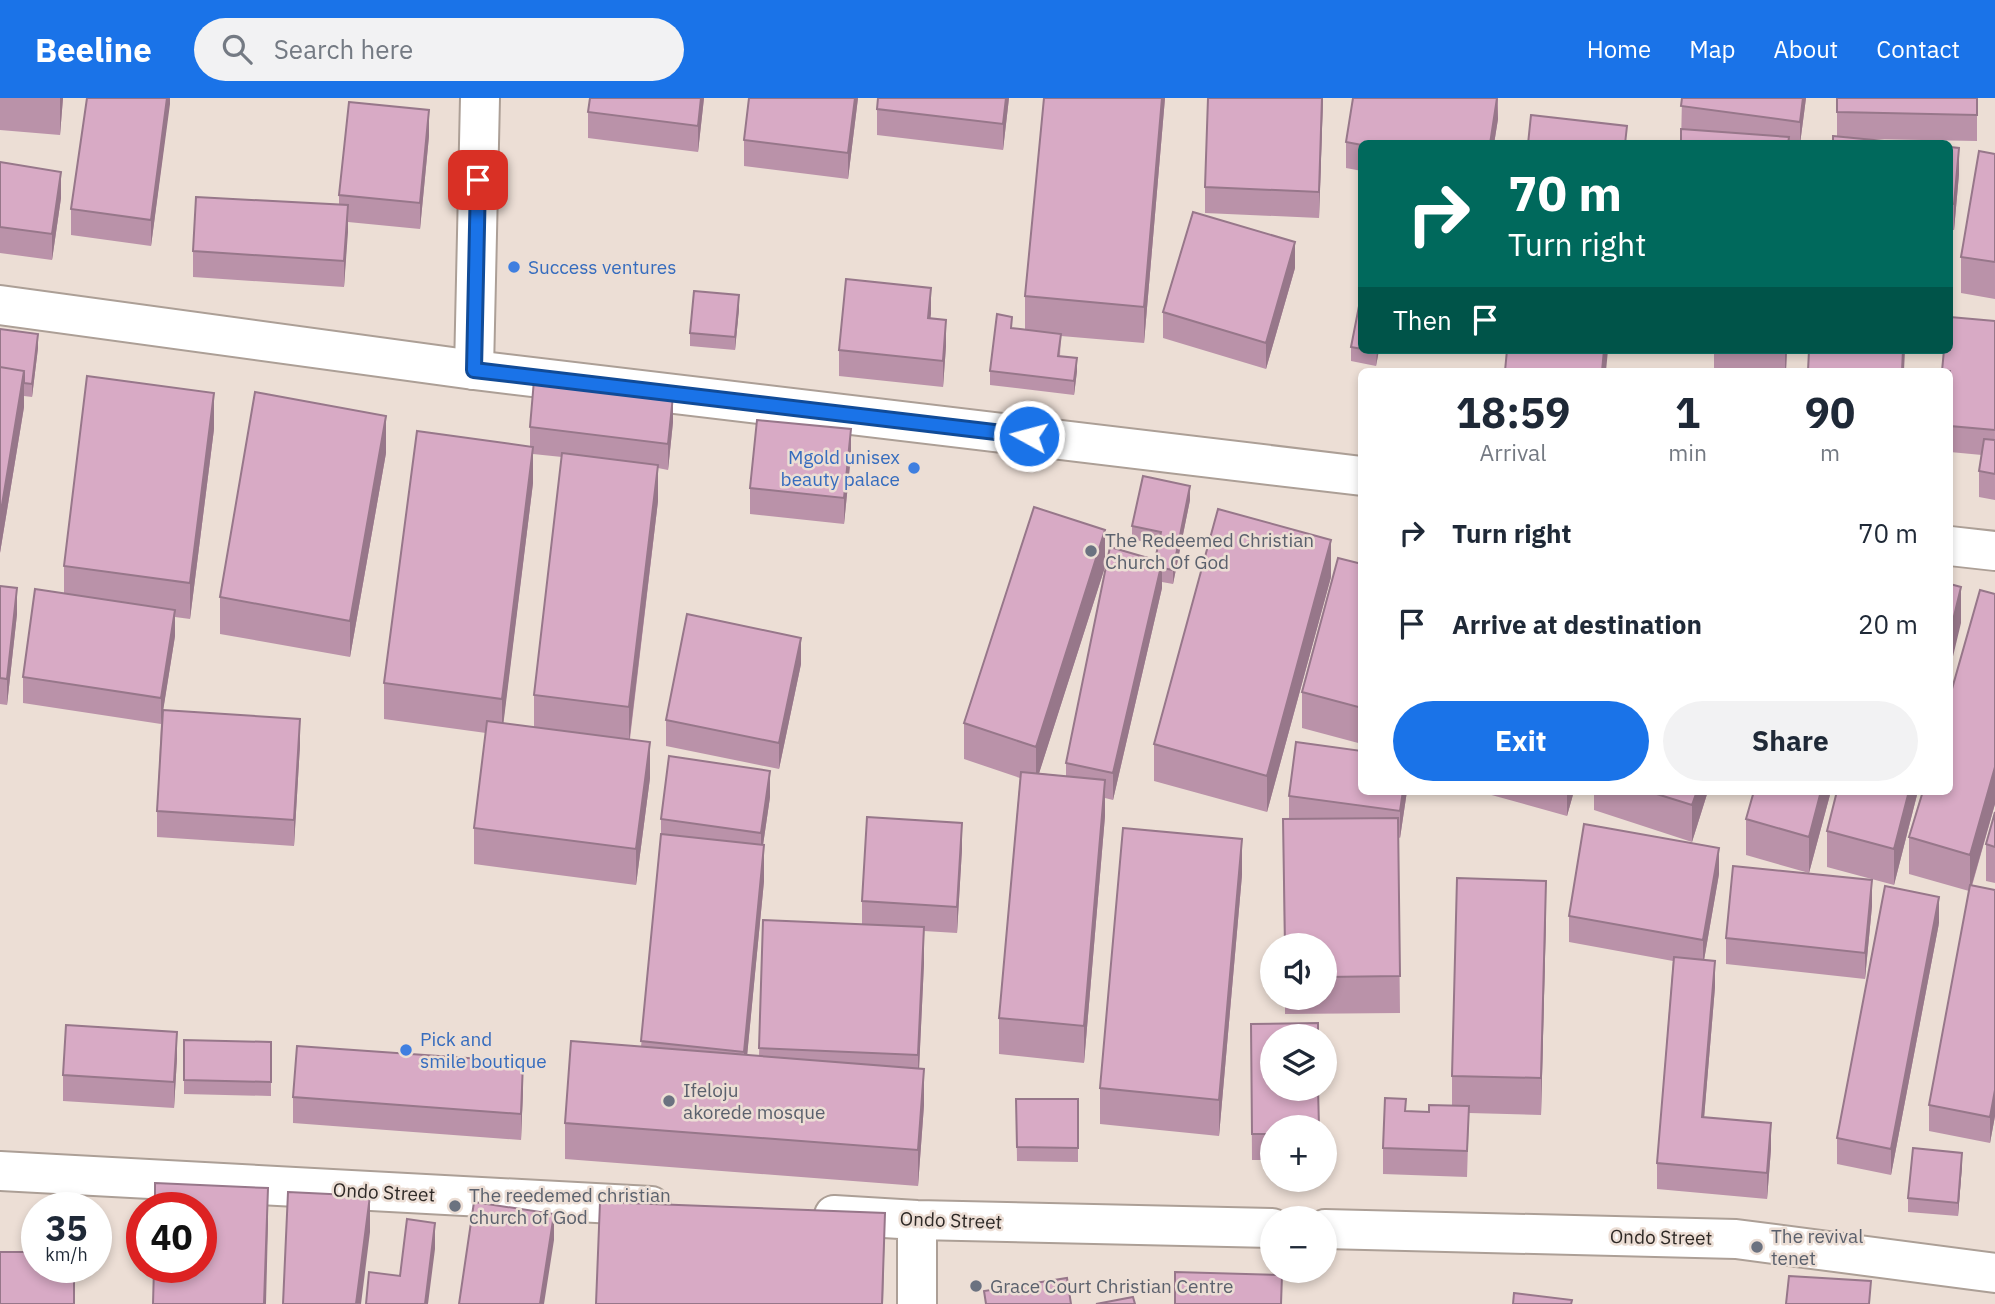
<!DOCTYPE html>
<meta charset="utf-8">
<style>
:root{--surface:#fff;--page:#f2f2f3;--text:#1f2937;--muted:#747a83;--accent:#1a73e8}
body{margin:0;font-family:"IBM Plex Sans",sans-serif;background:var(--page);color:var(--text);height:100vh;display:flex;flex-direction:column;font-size:26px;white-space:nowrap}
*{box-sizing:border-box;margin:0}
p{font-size:23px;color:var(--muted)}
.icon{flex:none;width:38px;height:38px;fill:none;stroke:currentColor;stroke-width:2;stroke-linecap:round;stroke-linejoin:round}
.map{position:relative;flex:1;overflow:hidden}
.sheet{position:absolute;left:1358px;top:270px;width:595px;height:427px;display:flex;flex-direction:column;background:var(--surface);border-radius:10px;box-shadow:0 4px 10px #0003}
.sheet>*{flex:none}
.guide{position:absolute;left:1358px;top:42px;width:595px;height:214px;border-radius:10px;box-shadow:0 4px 10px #0003;background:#00695c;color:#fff;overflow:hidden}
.tools{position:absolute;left:1260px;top:835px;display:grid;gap:14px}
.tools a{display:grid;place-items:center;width:77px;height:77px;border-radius:50%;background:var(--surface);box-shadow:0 4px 10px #0003;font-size:35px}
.speed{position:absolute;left:21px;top:1094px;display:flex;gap:14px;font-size:35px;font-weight:700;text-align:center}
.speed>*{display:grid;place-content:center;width:91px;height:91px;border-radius:50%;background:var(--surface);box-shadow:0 4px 10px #0003;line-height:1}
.speed small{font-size:18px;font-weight:400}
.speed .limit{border:10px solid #d22;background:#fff;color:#111}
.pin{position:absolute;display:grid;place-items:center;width:60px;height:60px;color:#fff;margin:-30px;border-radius:14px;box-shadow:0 4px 10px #0006}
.me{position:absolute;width:77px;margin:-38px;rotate:277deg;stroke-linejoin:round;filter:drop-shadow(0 0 5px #0008)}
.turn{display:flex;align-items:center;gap:24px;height:147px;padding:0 35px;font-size:32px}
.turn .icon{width:91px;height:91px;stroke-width:2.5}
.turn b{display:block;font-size:49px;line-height:60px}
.then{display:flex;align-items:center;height:66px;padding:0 35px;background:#0003;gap:14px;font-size:26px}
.eta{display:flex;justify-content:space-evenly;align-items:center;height:119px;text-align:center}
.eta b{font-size:42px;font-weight:700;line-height:49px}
.action{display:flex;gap:14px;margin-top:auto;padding:14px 35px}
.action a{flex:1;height:80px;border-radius:42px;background:var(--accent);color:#fff;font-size:28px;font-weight:700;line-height:80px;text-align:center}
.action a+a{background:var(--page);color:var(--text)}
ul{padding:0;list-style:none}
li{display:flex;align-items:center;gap:21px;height:91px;padding:0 35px}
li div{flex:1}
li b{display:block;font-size:26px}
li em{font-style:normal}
header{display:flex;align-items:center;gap:42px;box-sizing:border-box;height:98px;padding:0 35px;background:var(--accent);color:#fff}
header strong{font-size:33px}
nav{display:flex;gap:38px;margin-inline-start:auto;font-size:24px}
.search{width:490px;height:63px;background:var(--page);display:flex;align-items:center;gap:18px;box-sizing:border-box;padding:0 24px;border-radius:38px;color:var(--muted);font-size:26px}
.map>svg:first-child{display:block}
</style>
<header>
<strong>Beeline</strong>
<div class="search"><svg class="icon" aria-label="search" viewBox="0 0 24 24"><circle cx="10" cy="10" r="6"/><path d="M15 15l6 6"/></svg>Search here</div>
<nav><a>Home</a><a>Map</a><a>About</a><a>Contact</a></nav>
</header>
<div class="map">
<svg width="1995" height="1206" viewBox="0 0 1995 1206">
<rect width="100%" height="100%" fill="#ecded5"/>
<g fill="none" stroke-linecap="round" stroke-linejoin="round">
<defs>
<path id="minor" d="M474,272L480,0
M0,1073L651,1108
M834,1117L917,1122L1272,1130
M1325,1131L1736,1141L1995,1175
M917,1206V1122"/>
<path id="tertiary" d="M0,207L474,272L1362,378
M1950,448L1995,453"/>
</defs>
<use href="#minor" stroke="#ac9f96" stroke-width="42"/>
<use href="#tertiary" stroke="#ac9f96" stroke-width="42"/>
<use href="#minor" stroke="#fff" stroke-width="38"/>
<use href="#tertiary" stroke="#fff" stroke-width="38"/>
</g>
<path fill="#ba92a9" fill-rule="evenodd" d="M0,0H63L60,37L0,32Z
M170,0L151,148L71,137V111Z
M590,0H704L698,54L588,40V14Z
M858,0L848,81L744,68V42Z
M1009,0L1003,52L877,37V11Z
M1165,0L1144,245L1061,238L1060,258L1077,273L1074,297L990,287V273L1012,230L1025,231V198Z
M1323,0L1319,120L1205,115V89Z
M1498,0V21L1494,46H1362V73L1346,70V44Z
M1682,0H1806L1800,46H1681Z
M1837,0H1977V43L1866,41L1837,38Z
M429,38L420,131L348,124L344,189L193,179V153L339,107V97Z
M1950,49L1959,76L1954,132H1950Z
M1995,56V201L1961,195V159Z
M0,64L61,100L52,162L0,155Z
M1295,170L1266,271L1163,240V214Z
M1362,203V252H1379L1376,268L1351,263V249Z
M739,211L735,252L690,248V235Z
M930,220L946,248L943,289L839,278V252Z
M1995,223V402L1979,399V373L1982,357L1950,354V273Z
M0,231L38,250L32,299L24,298V309L0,455Z
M1714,252H1787L1786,273H1714Z
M673,324L668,372L658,370V403L630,641L650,680L636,787L474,766V730L486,635L384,621V585L530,349V329ZM533,356L562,359L534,597V629L503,625L533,385Z
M214,331L190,521L175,519V538L163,612L300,647L294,748L157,739V713L161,626L23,605V579L64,495V468Z
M386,355L350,559L220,536V499Z
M851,357L844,426L750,416V390Z
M1190,402L1173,486L1162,484V490L1113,702L1105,700V718L1084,965L999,956V920L1020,680L964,661V625L1105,469L1039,675L1066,678V665L1155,462L1158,447L1132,441V428Z
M1362,466V646L1302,630V594Z
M1331,479L1267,714L1154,683V646Z
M0,488L17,516L7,607L0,606Z
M1995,496V706L1972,788L1995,792V1018L1990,1045L1929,1033V1007L1969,793L1909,776V739Z
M801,566L779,671L666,648V622Z
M1407,693L1400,740L1398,739L1400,915L1285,916V900H1325V847H1284L1283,721H1289V698Z
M1477,693H1574L1567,718Z
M1594,693H1708L1692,744L1594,712Z
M1754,693H1831L1809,775L1746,757V721Z
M1837,693H1918L1894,787L1827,769V733Z
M770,699L763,747L764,783L747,957L759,958L763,822L862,826V803L962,751L957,835L924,833V865L919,970L924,1007L918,1088L565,1061V1025L641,949L661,737V721Z
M1995,714V785L1986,783V746Z
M1719,776L1704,862L1715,889L1704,1019L1771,1051L1767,1101L1657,1091V1065L1673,863L1569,844V818Z
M1242,777L1219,1038L1100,1026V990Z
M1872,808L1865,881L1726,866V840Z
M1546,819L1541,1017L1469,1015L1467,1079L1383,1076V1050L1406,1013L1429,1014L1452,1008V978Z
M1939,825L1891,1077L1837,1066V1040Z
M1251,926L1272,1029V1062H1252Z
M184,942L271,944V998L184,996Z
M177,960L174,1010L63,1003V977Z
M523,990L521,1042L293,1025V999Z
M1016,1001H1078V1064L1017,1063Z
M1962,1068L1958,1118L1908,1114V1100Z"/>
<path fill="#97778a" d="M60,0H63L60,37Z
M167,0H170V6L151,148V122Z
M701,0H704L698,54V28Z
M855,0H858L848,81V55Z
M1006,0H1009L1003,52V26Z
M1162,0H1165L1144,245V209Z
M1322,0H1323L1319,120V94Z
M1497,0L1498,21L1494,46H1490Z
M1803,0H1806L1800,46V24Z
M429,12V38L420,131V105Z
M1959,50V76L1954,132V106Z
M61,74V100L52,162V136Z
M348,107V134L344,189V163Z
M1295,144V170L1266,271V245Z
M931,190V216L928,246V220Z
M739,197V211L735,252V239Z
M946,222V248L943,289V263Z
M38,236V250L32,299V286Z
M1377,252H1379L1376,268Z
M1604,252H1608L1606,273H1602Z
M1785,252H1787L1786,273H1785Z
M1903,252H1905L1904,273H1902Z
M1077,260V273L1074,297V283Z
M24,273V309L0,455V419Z
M214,295V331L190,521V485Z
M673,298V324L668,372V346Z
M386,318V355L350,559V523Z
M851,331V357L844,426V400Z
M533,349V385L502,637V601Z
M658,367V403L629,645V609Z
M1190,388V402L1173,486V472Z
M1105,432V469L1036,685V649Z
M1331,442V479L1267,714V678Z
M1162,464V490L1113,702V675Z
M1961,489V525L1950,571V535Z
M17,490V516L7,607V581Z
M175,512V538L161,626V600Z
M801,540V566L779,671V645Z
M300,621V647L294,748V722Z
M650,644V680L636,787V751Z
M1995,669V706L1970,793V757Z
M770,673V699L761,761V735Z
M1105,682V718L1084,965V928Z
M1403,693H1407L1400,740V713Z
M1567,693H1574L1567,718Z
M1697,693H1708L1692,744V707Z
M1821,693H1831L1809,775V739Z
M1909,693H1918L1894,787V751Z
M962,725V751L957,835V809Z
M1242,741V777L1219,1038V1002Z
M764,747V783L744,990V954Z
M1719,750V776L1703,868V842Z
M1872,782V808L1865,881V855Z
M1546,783V819L1541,1017V980Z
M1939,799V825L1891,1077V1051Z
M924,829V865L918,994V957Z
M1715,863V889L1702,1045V1019Z
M177,934V960L174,1010V984Z
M523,964V990L521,1042V1016Z
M924,971V1007L918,1088V1052Z
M1995,992V1018L1990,1045V1019Z
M1771,1025V1051L1767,1101V1075Z
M1962,1055V1068L1958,1118V1105Z
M268,1090V1126L266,1206H264Z
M370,1098V1134L361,1206H356Z
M885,1115L883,1206H882Z
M554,1116V1142L544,1206H540Z
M435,1125V1151L428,1206H425Z"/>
<path fill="#d8aac5" stroke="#97778a" stroke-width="2" d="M87,0H167L151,122L71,111Z
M590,0H701L698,28L588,14Z
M749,0H855L848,55L744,42Z
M878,0H1006L1003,26L877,11Z
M1044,0H1162L1144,209L1025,198Z
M1208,0H1322L1319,94L1205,89Z
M1353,0H1497L1490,46H1362V47L1346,44Z
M1682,0H1803L1800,24L1681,8Z
M1837,0H1977V17L1837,14Z
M349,4L429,12L420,105L339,97Z
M1531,17L1627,28L1625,46H1528Z
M1681,31L1789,39L1788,46H1681Z
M1833,38L1915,46H1833Z
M1950,49L1959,50L1954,106H1950Z
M1979,53L1995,56V164L1961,159Z
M0,64L61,74L52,136L0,129Z
M196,99L348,107L344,163L193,153Z
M1193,114L1295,144L1266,245L1163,214Z
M846,181L931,190L928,220L946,222L943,263L839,252Z
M694,193L739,197L735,239L690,235Z
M1360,203H1362V251L1351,249Z
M997,216L1012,219L1011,230L1061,236L1058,258L1077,260L1074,283L990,273Z
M1950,219L1995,223V332L1950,328V273H1942L1944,252H1950Z
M0,231L38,236L32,286L24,285V273L0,269Z
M1507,252H1604L1602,273H1505Z
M1809,252H1903L1902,273H1808Z
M0,269L24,273L0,419Z
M87,278L214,295L190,485L64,468Z
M534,282L673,298L668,346L530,329Z
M255,294L386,318L350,523L220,499Z
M757,322L851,331L844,400L750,390Z
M417,333L533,349L502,601L384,585Z
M1984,341L1995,342V376L1979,373Z
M562,355L658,367L629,609L534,597Z
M1143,378L1190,388L1173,472L1162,470V464L1155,462L1161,434L1132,428Z
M1034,409L1105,432L1036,649L964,625Z
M1218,411L1331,442L1267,678L1154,646Z
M1110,449L1162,464L1113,675L1066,665Z
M1338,460L1362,466V610L1302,594Z
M1950,486L1961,489L1950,535Z
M0,488L17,490L7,581L0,580Z
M35,491L175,512L161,600L23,579Z
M1980,492L1995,496V669L1970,757L1909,739L1923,693H1950V598Z
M687,516L801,540L779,645L666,622Z
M163,612L300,621L294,722L157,713Z
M487,623L650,644L636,751L474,730Z
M1296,644L1362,653V693H1403L1400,713L1289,698Z
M669,658L770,673L761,735L661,721Z
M1021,674L1105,682L1084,928L999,920Z
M1647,693H1697L1692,707Z
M1754,693H1821L1809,739L1746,721Z
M1837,693H1909L1894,751L1827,733Z
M1995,714V749L1986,746Z
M867,719L962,725L957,809L862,803Z
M1398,720L1400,878L1325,879V847H1285L1283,721Z
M1584,726L1719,750L1703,842L1569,818Z
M1123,730L1242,741L1219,1002L1100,990Z
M661,736L764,747L744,954L641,943Z
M1733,768L1872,782L1865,855L1726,840Z
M1457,780L1546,783L1541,980L1452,978Z
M1970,787L1995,792V992L1990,1019L1929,1007Z
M1885,788L1939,799L1891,1051L1837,1040Z
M763,822L924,829L918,957L759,950Z
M1674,859L1715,863L1702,1019L1771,1025L1767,1075L1657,1065Z
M1318,925V938H1272V990H1318L1319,1029H1272V1036H1252L1251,926Z
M66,927L177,934L174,984L63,977Z
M184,942L271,944V984L184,982Z
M571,943L924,971L918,1052L565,1025Z
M297,948L523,964L521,1016L293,999Z
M1385,1000L1406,1001L1405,1013L1429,1014V1007L1469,1008L1467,1053L1383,1050Z
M1016,1001H1078V1050L1017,1049Z
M1913,1050L1962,1055L1958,1105L1908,1100Z
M155,1085L268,1090L264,1206H153L154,1169H201V1110H155Z
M288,1094L370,1098L356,1206H283Z
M474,1104L554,1116L540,1206H459Z
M600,1104L885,1115L882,1206H596Z
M407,1121L435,1125L425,1206H366L369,1174L400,1178Z
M0,1154H37V1169H74V1206H0Z
M1175,1174L1282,1177L1281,1206H1175Z
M1789,1178L1871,1183L1869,1206H1786Z
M1067,1180L1071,1206H986L984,1193Z
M1514,1195L1572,1202L1571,1206H1513Z
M1133,1199L1135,1206H1096Z"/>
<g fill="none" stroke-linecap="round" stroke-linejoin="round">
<defs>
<path id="route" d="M478,82L474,272L1029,338"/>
</defs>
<use href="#route" stroke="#114b97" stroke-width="18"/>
<use href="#route" stroke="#1a73e8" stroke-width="12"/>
</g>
<g fill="#3f7fe0" stroke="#ecded5" stroke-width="2.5">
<circle cx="514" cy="169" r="7"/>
<circle cx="914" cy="370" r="7"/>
<circle cx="406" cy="952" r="7"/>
</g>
<g fill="#6b7280" stroke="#ecded5" stroke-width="2.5">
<circle cx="1091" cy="453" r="7"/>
<circle cx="669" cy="1003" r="7"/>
<circle cx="455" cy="1108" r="7"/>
<circle cx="1757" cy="1149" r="7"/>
<circle cx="976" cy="1188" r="7"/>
</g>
<g text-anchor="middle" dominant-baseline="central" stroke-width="5" stroke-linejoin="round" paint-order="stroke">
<g font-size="19" fill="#366cbe" stroke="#ecded5" text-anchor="start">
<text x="528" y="169">Success ventures</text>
<text x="900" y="359" text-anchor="end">Mgold unisex<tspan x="900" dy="22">beauty palace</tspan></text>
<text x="420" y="941">Pick and<tspan x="420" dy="22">smile boutique</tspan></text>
</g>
<g font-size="19" fill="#5b616d" stroke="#ecded5" text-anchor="start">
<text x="1105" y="442">The Redeemed Christian<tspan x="1105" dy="22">Church Of God</tspan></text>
<text x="683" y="992">Ifeloju<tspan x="683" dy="22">akorede mosque</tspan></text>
<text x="469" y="1097">The reedemed christian<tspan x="469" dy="22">church of God</tspan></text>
<text x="1771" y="1138">The revival<tspan x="1771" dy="22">tenet</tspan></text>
<text x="990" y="1188">Grace Court Christian Centre</text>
</g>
<g font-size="19" fill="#2e2926" stroke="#ecded5">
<text transform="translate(384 1094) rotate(3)">Ondo Street</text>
<text transform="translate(951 1122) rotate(2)">Ondo Street</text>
<text transform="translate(1661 1139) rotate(1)">Ondo Street</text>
</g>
</g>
</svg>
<div class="tools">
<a><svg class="icon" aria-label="sound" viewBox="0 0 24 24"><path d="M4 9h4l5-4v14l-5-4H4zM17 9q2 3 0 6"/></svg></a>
<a><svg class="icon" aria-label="layers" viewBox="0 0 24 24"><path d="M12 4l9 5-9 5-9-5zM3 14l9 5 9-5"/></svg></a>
<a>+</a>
<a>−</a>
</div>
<div class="speed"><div>35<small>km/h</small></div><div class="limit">40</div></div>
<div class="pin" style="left:478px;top:82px;background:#d93025"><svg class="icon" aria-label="arrive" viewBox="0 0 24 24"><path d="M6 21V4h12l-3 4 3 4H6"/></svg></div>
<svg class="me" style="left:1029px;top:338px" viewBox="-20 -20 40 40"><circle r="17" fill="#1a73e8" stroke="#fff" stroke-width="3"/><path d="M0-11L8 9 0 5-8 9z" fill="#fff"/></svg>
<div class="guide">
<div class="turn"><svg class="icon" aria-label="right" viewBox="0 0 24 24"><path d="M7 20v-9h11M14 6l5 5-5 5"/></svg><div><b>70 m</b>Turn right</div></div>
<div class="then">Then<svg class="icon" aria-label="arrive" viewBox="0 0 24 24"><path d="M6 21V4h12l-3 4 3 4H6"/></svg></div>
</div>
<section class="sheet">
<div class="eta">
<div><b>18:59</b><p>Arrival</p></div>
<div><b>1</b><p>min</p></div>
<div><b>90</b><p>m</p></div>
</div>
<ul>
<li><svg class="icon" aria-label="right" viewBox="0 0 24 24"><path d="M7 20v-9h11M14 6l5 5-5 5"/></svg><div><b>Turn right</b></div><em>70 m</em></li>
<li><svg class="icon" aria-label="arrive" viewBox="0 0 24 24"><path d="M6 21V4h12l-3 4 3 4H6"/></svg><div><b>Arrive at destination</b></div><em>20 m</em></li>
</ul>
<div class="action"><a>Exit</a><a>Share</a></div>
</section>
</div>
